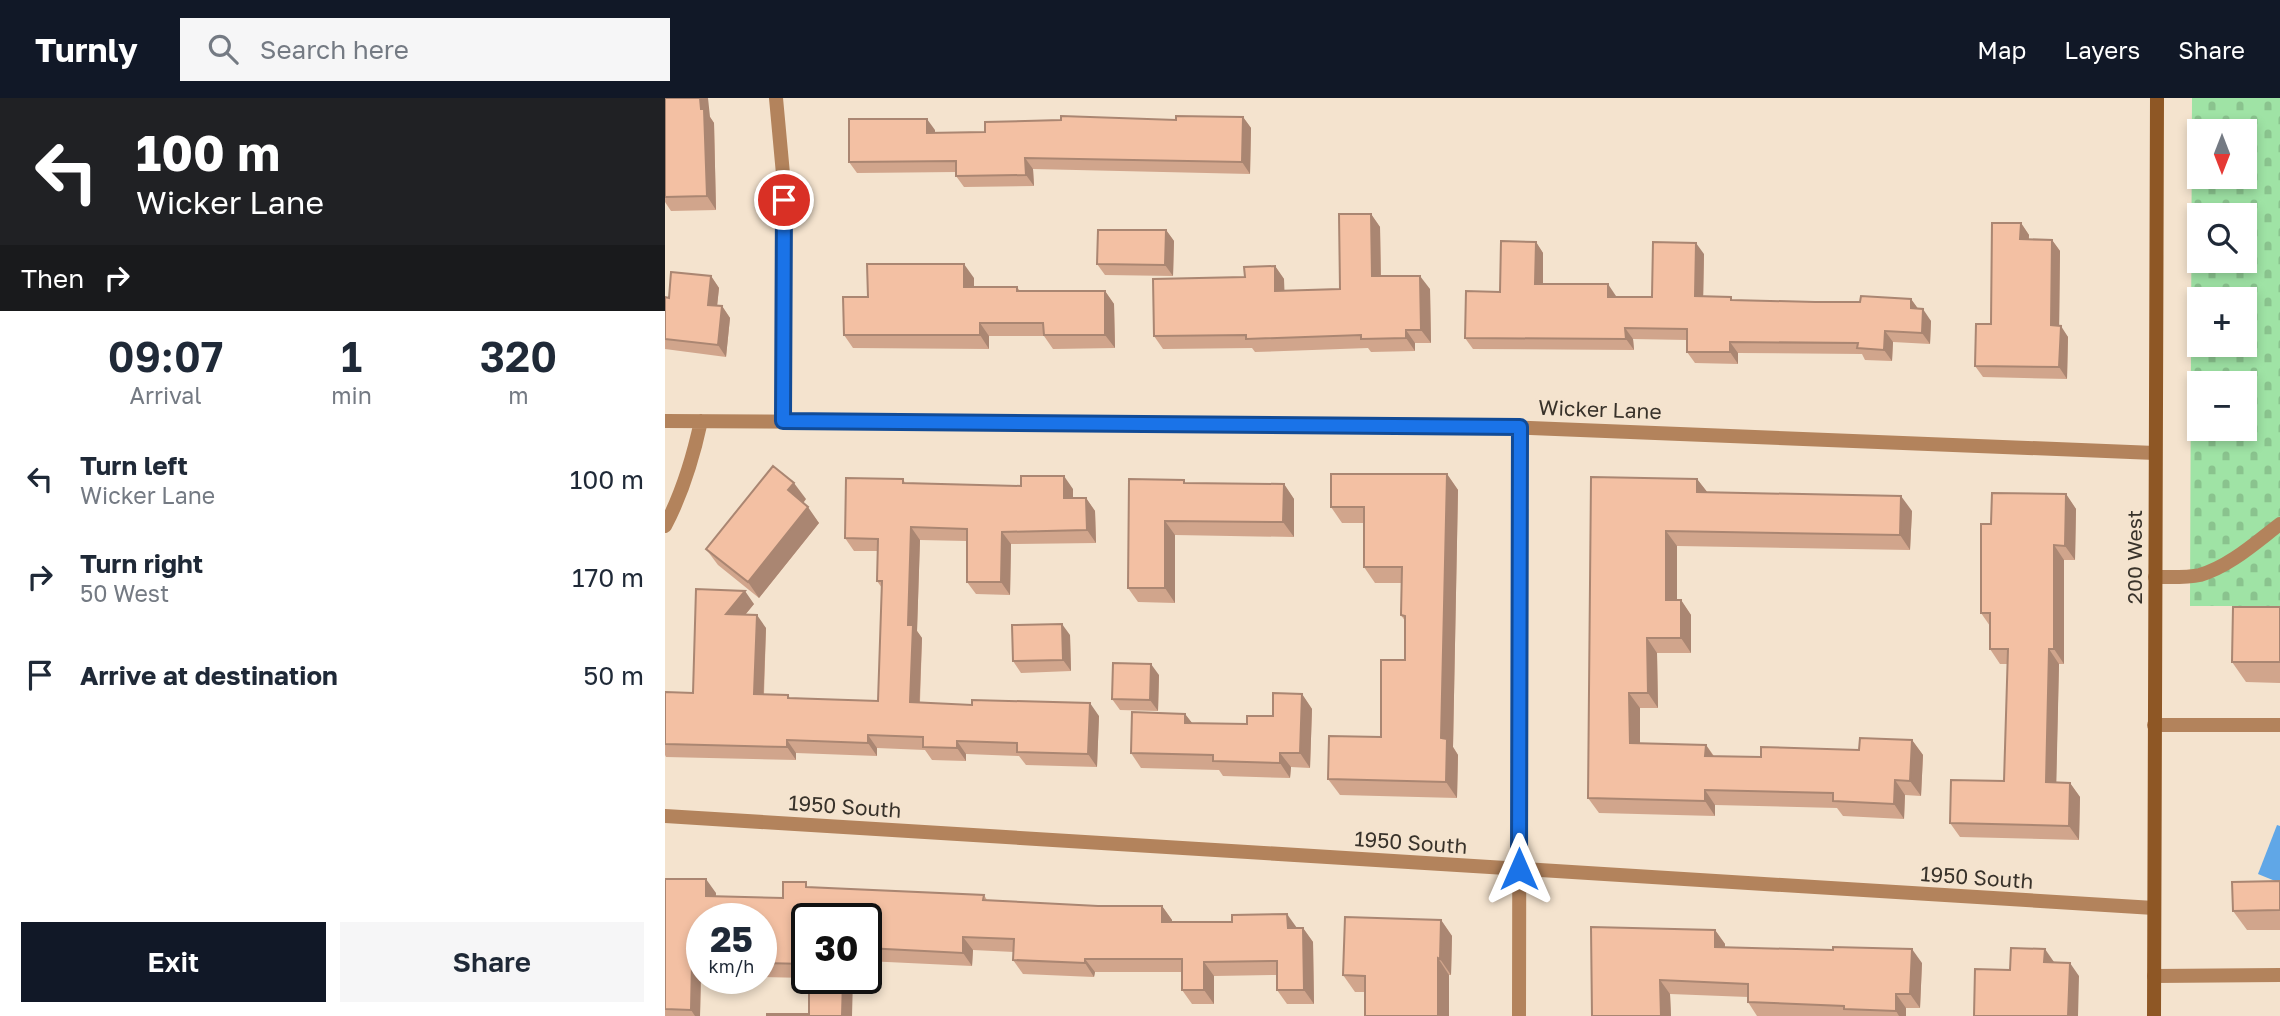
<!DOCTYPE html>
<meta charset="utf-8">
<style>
:root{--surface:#fff;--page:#f6f6f7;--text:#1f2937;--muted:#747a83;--accent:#111827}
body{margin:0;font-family:"Golos Text",sans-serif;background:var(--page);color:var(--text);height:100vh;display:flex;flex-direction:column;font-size:26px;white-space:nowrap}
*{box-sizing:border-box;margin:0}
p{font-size:23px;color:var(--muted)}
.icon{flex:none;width:38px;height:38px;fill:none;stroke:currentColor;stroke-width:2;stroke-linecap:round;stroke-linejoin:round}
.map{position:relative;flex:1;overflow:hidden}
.side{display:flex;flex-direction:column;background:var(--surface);width:665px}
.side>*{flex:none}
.banner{background:#202124;color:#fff;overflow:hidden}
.needle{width:46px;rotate:180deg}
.controls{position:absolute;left:1522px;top:21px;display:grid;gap:14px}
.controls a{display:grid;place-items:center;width:70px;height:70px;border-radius:0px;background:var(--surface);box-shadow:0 4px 10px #0003;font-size:35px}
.speed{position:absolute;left:21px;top:805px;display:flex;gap:14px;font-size:35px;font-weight:700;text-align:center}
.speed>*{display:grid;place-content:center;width:91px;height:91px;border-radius:50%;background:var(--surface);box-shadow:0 4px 10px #0003;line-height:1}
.speed small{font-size:18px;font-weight:400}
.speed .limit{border:4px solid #111;border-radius:10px;background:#fff;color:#111}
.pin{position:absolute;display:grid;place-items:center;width:60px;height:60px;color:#fff;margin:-30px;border:4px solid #fff;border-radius:50%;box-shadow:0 2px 7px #0007}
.me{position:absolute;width:77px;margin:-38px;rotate:0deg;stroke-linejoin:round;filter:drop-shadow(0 0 5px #0008)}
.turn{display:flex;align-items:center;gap:24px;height:147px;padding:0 21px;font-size:32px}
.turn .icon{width:91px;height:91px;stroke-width:2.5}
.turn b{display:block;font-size:49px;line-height:60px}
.then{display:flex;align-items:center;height:66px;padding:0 21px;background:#0003;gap:14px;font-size:26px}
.eta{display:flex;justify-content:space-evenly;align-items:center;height:119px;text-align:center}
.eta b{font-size:42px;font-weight:600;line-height:49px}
.primary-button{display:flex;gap:14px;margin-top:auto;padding:14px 21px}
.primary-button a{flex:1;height:80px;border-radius:0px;background:var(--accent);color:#fff;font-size:28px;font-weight:600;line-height:80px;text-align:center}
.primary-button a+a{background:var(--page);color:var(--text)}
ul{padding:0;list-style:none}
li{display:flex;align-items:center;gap:21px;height:98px;padding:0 21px}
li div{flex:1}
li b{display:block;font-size:26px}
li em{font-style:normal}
header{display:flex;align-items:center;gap:42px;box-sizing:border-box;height:98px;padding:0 35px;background:var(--accent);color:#fff}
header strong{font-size:33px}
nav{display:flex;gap:38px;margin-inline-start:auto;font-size:24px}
.search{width:490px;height:63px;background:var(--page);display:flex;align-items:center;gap:18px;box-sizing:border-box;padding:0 24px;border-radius:0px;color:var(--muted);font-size:26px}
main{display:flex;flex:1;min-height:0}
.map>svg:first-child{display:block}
</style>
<header>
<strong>Turnly</strong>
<div class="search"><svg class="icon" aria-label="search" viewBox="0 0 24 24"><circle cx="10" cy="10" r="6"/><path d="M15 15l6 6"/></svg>Search here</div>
<nav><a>Map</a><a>Layers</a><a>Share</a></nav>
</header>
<main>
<section class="side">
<div class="banner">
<div class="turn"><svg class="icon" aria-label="left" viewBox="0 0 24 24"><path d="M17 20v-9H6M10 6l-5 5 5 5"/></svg><div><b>100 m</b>Wicker Lane</div></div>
<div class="then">Then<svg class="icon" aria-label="right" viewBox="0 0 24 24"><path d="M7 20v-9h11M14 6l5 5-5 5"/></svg></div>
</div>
<div class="eta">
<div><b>09:07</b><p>Arrival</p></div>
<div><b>1</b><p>min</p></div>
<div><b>320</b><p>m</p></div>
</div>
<ul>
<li><svg class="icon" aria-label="left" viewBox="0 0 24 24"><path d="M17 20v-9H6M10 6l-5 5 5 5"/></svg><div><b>Turn left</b><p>Wicker Lane</p></div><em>100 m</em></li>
<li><svg class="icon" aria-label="right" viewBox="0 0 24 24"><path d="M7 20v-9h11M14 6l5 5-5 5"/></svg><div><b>Turn right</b><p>50 West</p></div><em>170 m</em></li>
<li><svg class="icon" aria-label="arrive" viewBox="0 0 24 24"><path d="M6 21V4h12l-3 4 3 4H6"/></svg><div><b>Arrive at destination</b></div><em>50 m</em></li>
</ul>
<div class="primary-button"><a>Exit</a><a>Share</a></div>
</section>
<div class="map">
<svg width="1615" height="918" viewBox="0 0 1615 918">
<defs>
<pattern id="cemetery-stones" width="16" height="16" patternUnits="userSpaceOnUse" patternTransform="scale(1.75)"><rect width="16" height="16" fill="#9fe3a5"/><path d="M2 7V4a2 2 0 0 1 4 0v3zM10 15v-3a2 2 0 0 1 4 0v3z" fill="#8ac38e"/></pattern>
</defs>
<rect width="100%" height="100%" fill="#f4e3ce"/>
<path fill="url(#cemetery-stones)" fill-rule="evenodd" d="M1527,0H1615V508H1525ZM1535,33H1580V79H1535ZM1535,117H1580V163H1535ZM1535,201H1580V247H1535ZM1535,285H1580V331H1535Z"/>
<path fill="#60a7e7" d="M1612,727L1615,728V785L1593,776Z"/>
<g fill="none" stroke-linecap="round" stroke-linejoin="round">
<path stroke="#b3835c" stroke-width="14" d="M1490,479C1504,479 1521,480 1535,477C1565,468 1590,445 1615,426
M1489,627H1615
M1489,878L1615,877"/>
<path stroke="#b3835c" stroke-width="14" d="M111,0L118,76L120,129L118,323
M0,323L790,327L1490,355
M0,428C18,394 28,360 36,323
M0,718L1489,810
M854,918L855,329"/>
<path stroke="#8e5725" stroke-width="14" d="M1489,918L1492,0"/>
</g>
<path fill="#d1a58c" d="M0,0L45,19L49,25L51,112L6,113L0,104Z
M578,19L586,30L585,76L368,71L369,88L299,89L291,78V74L192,75L184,64L270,32V35L320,34L511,22Z
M706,116L715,129L716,178L765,191L766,245H750V253L706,254L703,250L590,254L587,250L498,251L489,238L580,179L610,168L619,181V193L675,191Z
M1356,125L1364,137V141L1387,142L1395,153L1394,228L1403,239L1402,281L1318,279L1310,268L1326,226Z
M501,132L509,143L508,178L440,177L432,166Z
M871,144L878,155V186L951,198V199H987L1039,156L1038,198L1068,202L1150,204H1195L1246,201L1253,211L1266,223L1265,246L1228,244L1227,263L1200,262L1197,256L1073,255V266L1030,265L1022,254V242L968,241L969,252L808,251L800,240L835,194Z
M46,178L54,190L52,208H57L65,220L61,259L0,251V199L4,200Z
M309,180V189H352L355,193H440L449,206L450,250L388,251L379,238H324V251L188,250L179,237L203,199Z
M782,376L793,392L788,649L793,657L792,700L675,697L663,681L716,639L740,562V523L736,517L737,485H710L699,469V425H677L666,409Z
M926,379L1032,381L1042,394L1247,413L1245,452L1012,448V502H1016L1026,517V555H992L993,610H975V646L1041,647L1049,658L1096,659L1194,652L1247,642L1258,657L1256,698L1240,697L1239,721L1178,718L1172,710L1050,707V718L934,715L923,700Z
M238,381L240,385L408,391V400H421L430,413L431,445L346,446L345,497L311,496L302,484V443L255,442L252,533L257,540L255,604L434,618L432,669L361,667L354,658L301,656V663L267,662L260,652L212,650V658L131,655V662L1,659L0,657V594L28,595L31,491L89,506L80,517L101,530L99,597H123L125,600L213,603L217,490L212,483V453H189L180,440Z
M521,385L619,386L629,401V439L510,437V505L473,504L463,490Z
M1401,396L1411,411L1410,462H1399V566H1394L1391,684L1405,685L1415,699L1414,742L1295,739L1285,725L1339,683L1343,566H1335L1325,551V528L1316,515L1326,426Z
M141,401L138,405L154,425L94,500L53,467L41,451Z
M1615,509V585L1581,584L1567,564Z
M405,537L406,573L356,575L348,563Z
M494,577L493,613L455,612L447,601Z
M637,596L647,611L645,670L626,669L625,680L558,678L554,672L476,670L466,655L520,616L527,625L582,626L608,618Z
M0,781L51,795V798L118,800L145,789L319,797L322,802L433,808H497L507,822V824L638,830L648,844L649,906H622L612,892V877L549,878V906H527L517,892V874H430L429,879L358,876L348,862L349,854L308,852L307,868L201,863V821H142V880L96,879V821H37L35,918H0Z
M1615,783V832H1582L1568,813Z
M776,822L787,838L786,877H784V918L700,894H690L678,877Z
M1050,832L1060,846V849L1257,865L1255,910H1241V918H1092L1083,904V899L1005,896L1006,918H927Z"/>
<path fill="#aa8672" d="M35,0H43L45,19L49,25L51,112L42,98Z
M578,19L586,30L585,76L577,64Z
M262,21L270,32V46L262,35Z
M360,60L368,71L369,88L361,77Z
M706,116L715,129L716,191L707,178Z
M1356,125L1364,137L1363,152L1355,141Z
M501,132L509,143L508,178L500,167Z
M1387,142L1395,153L1394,239L1386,227Z
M871,144L878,155V198L870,186Z
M1031,145L1039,156L1038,209L1030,198Z
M299,166L309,180V202L299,189Z
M610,168L619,181L620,206L610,193Z
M46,178L54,190L51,218L43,207Z
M755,178L765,191L766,245L756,232Z
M943,186L951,198V210L943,199Z
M440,193L449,206L450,250L440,237Z
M1246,201L1254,212L1246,210Z
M57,208L65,220L61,259L53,247Z
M1258,211L1266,223L1265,246L1257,235Z
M315,225L324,238V251L315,237Z
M1396,228L1403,239L1402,281L1394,269Z
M960,230L968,241L969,252L961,241Z
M741,232L750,245V253L741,240Z
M1220,233L1228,244L1227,263L1219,252Z
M1065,244L1073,255V266L1065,254Z
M782,376L793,392L788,649L793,657L792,700L781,684L776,640Z
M399,378L408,391V413L399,400Z
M1032,381L1043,395L1032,394Z
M129,385L141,401L135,409L123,392Z
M619,386L629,401V439L618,424Z
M1401,396L1411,411L1410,462L1400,448Z
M1236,398L1247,413L1245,452L1235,437Z
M421,400L430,413L431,445L422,432Z
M143,409L154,425L94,500L83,484Z
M500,423L510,437V505L500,490Z
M246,429L255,442L252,533L257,540L254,617L245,604L243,527Z
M1001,433L1012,448V517L1001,502Z
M337,434L346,446L345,497L336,484Z
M1389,447L1399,462V566L1389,551Z
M80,493L89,506L70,529L61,516Z
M1016,502L1026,517V555L1016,540Z
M92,517L101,530L98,609L89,596Z
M397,526L405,537L406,573L398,562Z
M982,540L992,555L993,610L983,595Z
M1384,551L1394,566L1391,699L1381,684Z
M486,566L494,577L493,613L485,602Z
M964,595L975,610V660L965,645Z
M637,596L647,611L645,670L635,655Z
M425,605L434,618L432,669L423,656Z
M520,616L531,630L520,625Z
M203,637L212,650V658L203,645Z
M122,642L131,655V662L122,649Z
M1247,642L1258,657L1256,698L1245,683Z
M292,643L301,656V663L292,650Z
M1041,647L1051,662L1040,658Z
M615,655L626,669L625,680L615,665Z
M1230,682L1240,697L1239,721L1229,706Z
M1405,685L1415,699L1414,742L1404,728Z
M1040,692L1050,707V718L1040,703Z
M41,781L51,795L50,812L41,798Z
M497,808L507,822V838L497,824Z
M622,816L632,830V844L623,830Z
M776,822L787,838L786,877L775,861Z
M638,830L648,844L649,906L639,892Z
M1050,832L1060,846V863L1050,849Z
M298,839L308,852L307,868L298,855Z
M1247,851L1257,865L1255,910L1245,896Z
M1380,851L1389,864H1379Z
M773,860L784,877V918H773Z
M420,861L430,874L429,879L420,865Z
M27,864L36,877L35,918H30L26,912Z
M539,864L549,878V906L539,892Z
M1405,865L1414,878L1413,918H1403Z
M178,880H188L187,918H177Z
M995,882L1005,896L1006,918H996Z
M1231,896L1241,910V918H1234L1231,913Z"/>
<path fill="#f3c0a3" stroke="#aa8672" stroke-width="2" d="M0,0H35L36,11H39L42,98L0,99Z
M396,18L511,22V18L578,19L577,64L360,60L361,77L291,78V63L184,64V21H262V35L320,34V24L396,22Z
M674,116H706L707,178H755L756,232H741V240L696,241V237L581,241V237L489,238L488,181L580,179L579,169L610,168V193L675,191Z
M1327,125H1356L1355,141L1387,142L1386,227L1396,228L1394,269L1310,268L1311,226H1326Z
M433,132H501L500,167L432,166Z
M836,143L871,144L870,186H943V199H987L988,144L1031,145L1030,198L1066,199V202L1150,204H1195L1196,198L1246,201V210L1258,211L1257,235L1220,233L1219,252L1192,250L1193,245L1065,244V254H1022V231L960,230L961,241L800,240L801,193L835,194Z
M202,166H299V189H352V193H440V237H379L378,225H315V237H179L178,199H203Z
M6,174L46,178L43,207L57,208L53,247L0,241V199L4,200Z
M108,368L129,385L123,392L143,409L83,484L41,451Z
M666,376H782L776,640L782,641L781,684L663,681L664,638L716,639V562H740V518L736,517L737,469H699V409H666Z
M356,378H399V400H421L422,432L337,434L336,484H302V431L246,429L243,527H248L245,604L307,607V602L425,605L423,656L352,654V645L292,643V650L258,649V639L203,637V645L122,642V649L0,646V594L28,595L31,491L80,493L61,516L92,517L89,596L123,597V600L213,603L217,483H212L213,441L180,440L181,380L238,381V385L356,388Z
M926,379L1032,381V394L1236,398L1235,437L1001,433V502H1016V540H982L983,595H964L965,645L1041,647L1040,658L1096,659V649L1194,652L1195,640L1247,642L1245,683L1230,682L1229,706L1168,703V695L1040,692V703L923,700Z
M464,381L519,382V385L619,386L618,424L500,423V490H463Z
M1327,395L1401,396L1400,448L1389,447V551H1384L1381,684L1405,685L1404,728L1285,725L1286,682L1339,683L1343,551H1325V515H1316V426H1326Z
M1568,509H1615V564H1567Z
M397,526L398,562L348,563L347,527Z
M448,565L486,566L485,602L447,601Z
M608,595L637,596L635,655H615V665L548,663V657L466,655L467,614L520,616V625L582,626V618H608Z
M0,781H41V798L118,800V784H141V789L319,797L318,802L433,808H497V824H567V817L622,816L623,830H638L639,892H612V863L539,864V892H517V861H420V865L348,862L349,841L298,839V855L201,850V821H142V866L96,865V821H37V864H27L26,912L0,911Z
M1615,783V812L1568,813L1567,784Z
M680,819L776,822L775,861L773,860V918H700V878L678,877Z
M926,829L1050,832V849L1168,852V849L1247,851L1245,896H1231V913L1179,911V908L1083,904V886L995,882L996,918H927Z
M1346,850L1380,851L1379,864L1405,865L1403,918H1309L1310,871L1345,872Z
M144,880H178L177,918H102V916H144Z"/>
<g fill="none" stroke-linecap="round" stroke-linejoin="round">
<defs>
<path id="route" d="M119,102L118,323L855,329L854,771"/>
</defs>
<use href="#route" stroke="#114b97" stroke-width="18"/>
<use href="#route" stroke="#1a73e8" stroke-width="12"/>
</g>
<g text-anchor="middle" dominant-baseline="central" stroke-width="7" stroke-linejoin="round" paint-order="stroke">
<g font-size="21" fill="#38322a" stroke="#f4e3ce">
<text transform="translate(935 311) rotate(2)">Wicker Lane</text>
<text transform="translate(1469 459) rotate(-90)">200 West</text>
<text transform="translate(180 708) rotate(4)">1950 South</text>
<text transform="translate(746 744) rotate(4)">1950 South</text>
<text transform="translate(1312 779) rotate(4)">1950 South</text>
</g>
</g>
</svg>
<div class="controls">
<a><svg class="needle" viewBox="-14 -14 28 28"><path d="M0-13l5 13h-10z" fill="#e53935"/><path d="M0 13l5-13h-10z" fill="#747a83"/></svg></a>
<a><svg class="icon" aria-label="search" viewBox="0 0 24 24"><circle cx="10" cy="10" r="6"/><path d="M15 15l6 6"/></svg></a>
<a>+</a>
<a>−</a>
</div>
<div class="speed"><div>25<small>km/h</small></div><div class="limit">30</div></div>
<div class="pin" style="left:119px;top:102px;background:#d93025"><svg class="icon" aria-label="arrive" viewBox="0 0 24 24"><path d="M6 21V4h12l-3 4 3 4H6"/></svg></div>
<svg class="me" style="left:854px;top:771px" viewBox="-20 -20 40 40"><path d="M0-17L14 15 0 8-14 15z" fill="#1a73e8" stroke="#fff" stroke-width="4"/></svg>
</div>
</main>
